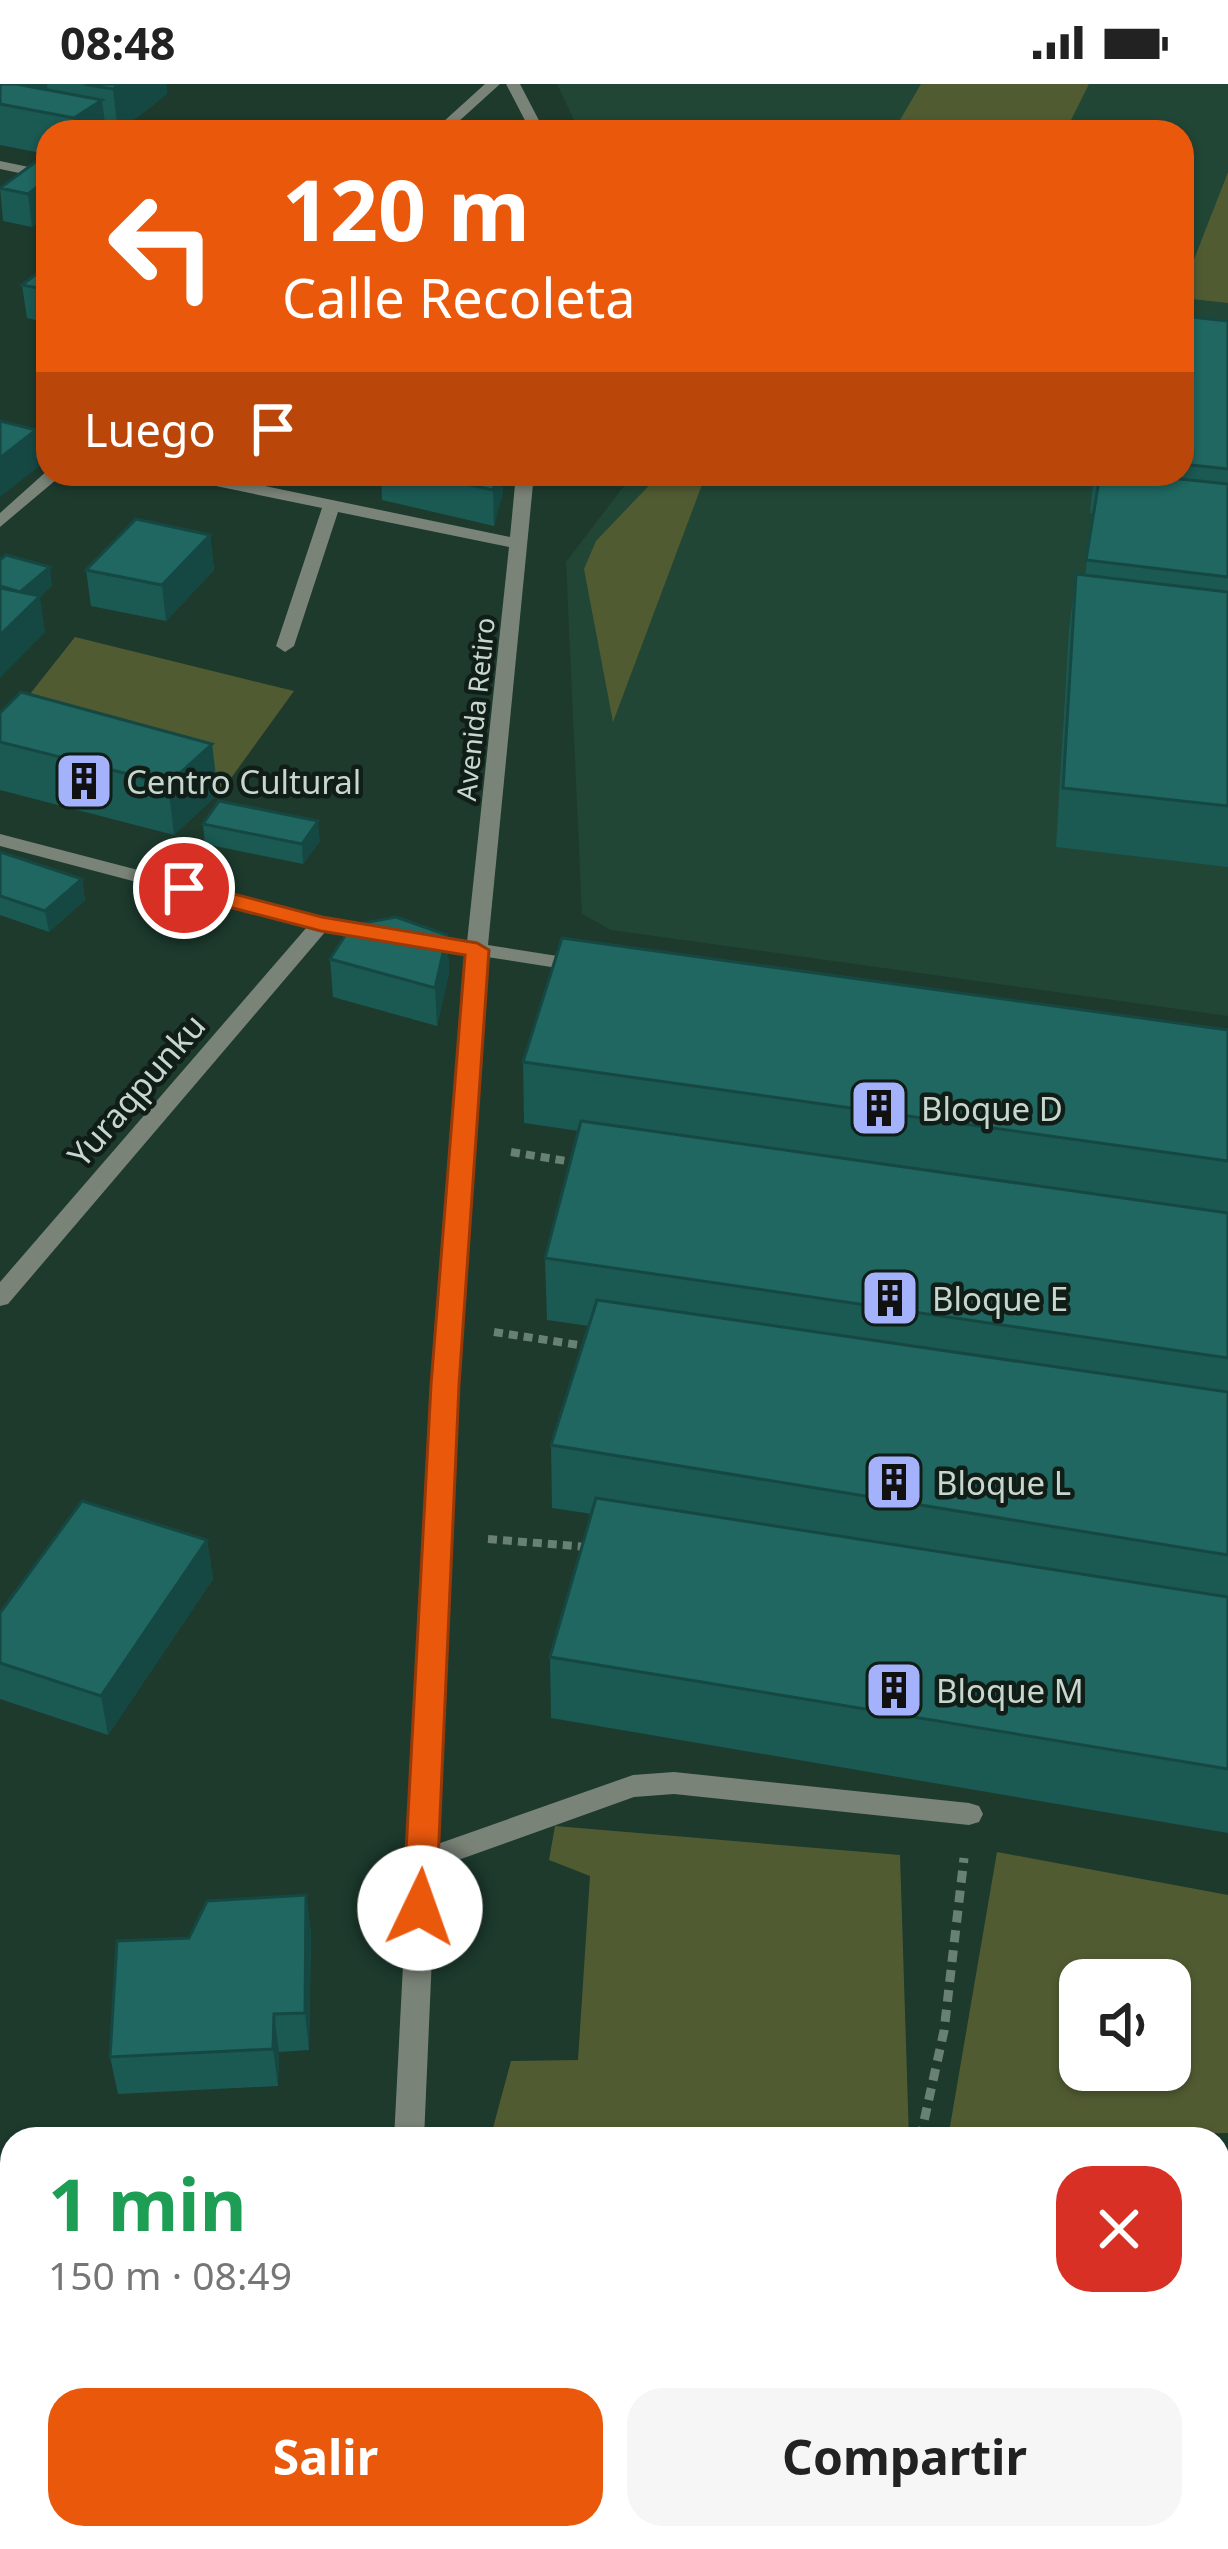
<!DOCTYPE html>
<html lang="es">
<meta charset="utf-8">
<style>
:root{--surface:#fff;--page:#f6f6f6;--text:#222;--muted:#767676;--accent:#ea580c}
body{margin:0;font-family:"Noto Sans",sans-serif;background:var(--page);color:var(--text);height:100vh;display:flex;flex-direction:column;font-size:45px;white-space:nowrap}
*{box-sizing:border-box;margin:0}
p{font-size:39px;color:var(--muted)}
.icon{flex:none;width:66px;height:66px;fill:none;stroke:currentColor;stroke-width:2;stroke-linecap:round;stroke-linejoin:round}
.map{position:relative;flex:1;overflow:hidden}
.details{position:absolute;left:0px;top:2043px;width:1230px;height:423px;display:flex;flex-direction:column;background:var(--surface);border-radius:36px 36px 0 0;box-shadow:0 3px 9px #0004}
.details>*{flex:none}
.banner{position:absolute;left:36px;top:36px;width:1158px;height:366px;border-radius:36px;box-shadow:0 3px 9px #0004;background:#ea580c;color:#fff;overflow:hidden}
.tools{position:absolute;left:1059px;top:1875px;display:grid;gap:24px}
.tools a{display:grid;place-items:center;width:132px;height:132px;border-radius:24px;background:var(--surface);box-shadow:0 3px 9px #0004;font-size:60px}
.pin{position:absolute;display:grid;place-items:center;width:102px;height:102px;color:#fff;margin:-51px;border:6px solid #fff;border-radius:50%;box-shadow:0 3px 12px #0007}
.me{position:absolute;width:132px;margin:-66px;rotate:3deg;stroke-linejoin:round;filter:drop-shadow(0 0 9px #0008)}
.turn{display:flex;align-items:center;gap:42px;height:252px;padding:0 48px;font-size:54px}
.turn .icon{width:156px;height:156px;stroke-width:2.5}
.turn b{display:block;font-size:84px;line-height:102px}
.then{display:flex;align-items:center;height:114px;padding:0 48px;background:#0003;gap:24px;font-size:45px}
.round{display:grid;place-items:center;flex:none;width:126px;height:126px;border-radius:36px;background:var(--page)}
.headline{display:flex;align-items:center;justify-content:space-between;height:204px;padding:0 48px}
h1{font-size:72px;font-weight:700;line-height:90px;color:#1e9e55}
.cta{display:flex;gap:24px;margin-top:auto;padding:24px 48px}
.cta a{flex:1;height:138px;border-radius:36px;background:var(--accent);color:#fff;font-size:48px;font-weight:700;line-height:138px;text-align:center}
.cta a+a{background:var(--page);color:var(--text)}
.status{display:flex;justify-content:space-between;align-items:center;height:84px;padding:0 60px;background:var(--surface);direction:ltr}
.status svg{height:33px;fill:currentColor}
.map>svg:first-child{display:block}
</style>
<div class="status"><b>08:48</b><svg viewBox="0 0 49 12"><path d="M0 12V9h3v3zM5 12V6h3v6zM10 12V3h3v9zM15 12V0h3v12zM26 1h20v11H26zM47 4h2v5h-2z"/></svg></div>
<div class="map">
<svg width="1228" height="2465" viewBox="0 0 1228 2465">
<rect width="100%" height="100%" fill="#1d3a2d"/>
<path fill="#214636" d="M557,0H1228V88L1182,206V48H573L574,36Z
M1182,214L1228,219V932L611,846L582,830L566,478L633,390H1182Z"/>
<path fill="#515b32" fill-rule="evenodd" d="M921,0H1089L1065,48H893Z
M1228,88V219L1182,214V206Z
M660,390H706L613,638L584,485L596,457Z
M75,553L294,607L221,708L8,649L30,610Z
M555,1742L900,1771L909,2055H490L511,1977L578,1976L590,1792L549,1776Z
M997,1768L1228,1811V2049L948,2054ZM1080,1896H1170V1986H1080Z"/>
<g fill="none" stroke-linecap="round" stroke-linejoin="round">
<path stroke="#698075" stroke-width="8" stroke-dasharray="9 6" stroke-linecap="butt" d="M511,1068L579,1079
M494,1248L592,1263
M488,1455L587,1463"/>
<path stroke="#698075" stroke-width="9" stroke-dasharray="12 8" stroke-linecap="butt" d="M920,2055L944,1947L964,1774"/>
<path fill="#7a8378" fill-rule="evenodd" d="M674,1688L969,1719L979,1722L983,1730L979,1738L969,1741L674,1710L634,1713L422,1789L412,1785L408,1777L412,1769L633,1691Z"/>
<path fill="#7a8378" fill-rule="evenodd" d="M485,0H500L447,48H432Z
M506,0H520L545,48H531Z
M0,77L48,87V95L0,85Z
M0,347L48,357V367L0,357Z
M48,386V390H63L0,443V429Z
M173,390H207L510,453L516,390H534L488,861L583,876L594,882L583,888L487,873L457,1301L424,2055H394L433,1301L466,870L416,862L406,856L416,850L467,858L509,463L338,428L294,562L285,568L276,562L322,424L182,395Z
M0,750L322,834L389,846L392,850L382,856L326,847L8,1220L0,1222V1198L307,843L0,762Z
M372,2454H406V2465H372Z"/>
</g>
<path fill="#1b5953" d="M0,0H166L167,10L118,48L106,46V48H48V131L32,143L3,137L0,103L46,70L0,61Z
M48,181V239L27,234L22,201Z
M1182,232L1228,237V783L1056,763L1069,547L1076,490L1085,491L1094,429H1090L1094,390H1182Z
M381,390H503V407L494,442L382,416Z
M210,451L214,486L166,537L91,522L86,486Z
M0,629L212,660L218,710L174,751L0,706Z
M203,740L320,757L303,780L205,760Z
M0,768L82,795L85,816L49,848L0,831Z
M447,851L449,889L437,942L333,913L330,875Z
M1228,946V1749L551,1634L550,1573L592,1430L552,1424L551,1361L589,1242L547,1236L545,1174L579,1047L524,1039L523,978Z
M207,1456L213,1495L108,1651L0,1615V1529Z
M306,1811L311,1849L309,1966L279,1968L278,2002L118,2010L110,1973L189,1854Z
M1228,2094V2445L1218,2446V2095Z
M992,2454H1081L993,2459Z"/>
<path fill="#164843" d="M16,0H47L49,17Z
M120,0H166L167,10L118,48L113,5Z
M102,16L106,48H76L74,34Z
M48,95V131L32,143L28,110Z
M36,346L41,381L0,413V374Z
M498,390H503V407L494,442L493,406Z
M210,451L214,486L166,537L162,501Z
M50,483L52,502L40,513L45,548L0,594V551L20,508Z
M212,660L218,710L174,751L168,700Z
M318,737L320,757L303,780L302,760Z
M82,795L85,816L49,848L45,827Z
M447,851L449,889L437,942L435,904Z
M207,1456L213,1495L108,1651L101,1612Z
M306,1811L311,1849L309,1966L305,1929Z
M274,1930L279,1968L278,2002L273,1965Z"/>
<path fill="#1f6760" stroke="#164843" stroke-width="3" d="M0,0H16L102,16L74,34L0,20Z
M90,0H120L113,5L88,1Z
M48,69V95L28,110L0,104Z
M48,181V206L22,201Z
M1182,232L1228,237V385L1182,380Z
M0,337L36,346L0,374Z
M420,390H498L493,406Z
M1100,390H1132L1228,400V493L1086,476Z
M136,435L210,451L162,501L86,486Z
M6,471L50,483L20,508L0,502V476Z
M1076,490L1228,508V722L1063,704Z
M0,504L40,512L0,551Z
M21,608L212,660L168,700L0,658V629Z
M219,717L318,737L302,760L203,740Z
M0,768L82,795L45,827L0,812Z
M396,833L447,851L435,904L330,875L352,841Z
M562,854L1228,946V1077L523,978Z
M581,1037L1228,1129V1274L545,1174Z
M597,1216L1228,1308V1471L551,1361Z
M596,1414L1228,1513V1685L550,1573Z
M82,1417L207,1456L101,1612L0,1579V1529Z
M306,1811L305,1929L274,1930L273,1965L110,1973L117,1857L189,1854L207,1817Z
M1228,2094V2392L1218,2393V2095Z"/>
<path fill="#ea580c" stroke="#983908" stroke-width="3" d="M184,797L322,833L477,859L489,866L459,1301L436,1824L431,1833L420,1837L408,1833L403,1824L431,1301L465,871L321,847L175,809L172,804Z"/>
<defs>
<symbol id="building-square" viewBox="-11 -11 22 22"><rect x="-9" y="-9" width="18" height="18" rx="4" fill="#a4b2fc" stroke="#111e18"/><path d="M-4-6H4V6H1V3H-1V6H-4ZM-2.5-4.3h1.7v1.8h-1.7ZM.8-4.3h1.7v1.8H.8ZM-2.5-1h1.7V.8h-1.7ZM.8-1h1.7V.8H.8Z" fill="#111"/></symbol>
</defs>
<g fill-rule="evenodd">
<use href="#building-square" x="51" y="664" width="66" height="66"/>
<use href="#building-square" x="846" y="991" width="66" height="66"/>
<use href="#building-square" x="857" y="1181" width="66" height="66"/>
<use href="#building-square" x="861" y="1365" width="66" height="66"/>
<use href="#building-square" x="861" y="1573" width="66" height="66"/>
</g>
<g text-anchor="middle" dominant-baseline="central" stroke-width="9" stroke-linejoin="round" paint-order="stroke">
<g font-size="27" fill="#c7d7cf" stroke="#111e18">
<text transform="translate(475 625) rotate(-84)">Avenida Retiro</text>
</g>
<g font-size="33" fill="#c7d7cf" stroke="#111e18" text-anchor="start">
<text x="126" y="697">Centro Cultural</text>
<text x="921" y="1024">Bloque D</text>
<text x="932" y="1214">Bloque E</text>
<text x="936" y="1398">Bloque L</text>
<text x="936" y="1606">Bloque M</text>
</g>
<g font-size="33" fill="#c7d7cf" stroke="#111e18">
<text transform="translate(136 1006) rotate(-49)">Yuraqpunku</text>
</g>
</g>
</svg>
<div class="tools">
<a><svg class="icon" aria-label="sound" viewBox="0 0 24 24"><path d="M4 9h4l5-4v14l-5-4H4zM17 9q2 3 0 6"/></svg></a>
</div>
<div class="pin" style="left:184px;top:804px;background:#d93025"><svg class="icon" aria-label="arrive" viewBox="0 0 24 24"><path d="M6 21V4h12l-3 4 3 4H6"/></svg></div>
<svg class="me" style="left:420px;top:1824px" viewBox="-20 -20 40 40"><circle r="19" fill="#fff"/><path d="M0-13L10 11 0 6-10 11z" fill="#ea580c"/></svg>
<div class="banner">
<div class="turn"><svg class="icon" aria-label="left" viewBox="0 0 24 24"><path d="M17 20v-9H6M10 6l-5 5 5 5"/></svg><div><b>120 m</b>Calle Recoleta</div></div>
<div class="then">Luego<svg class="icon" aria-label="arrive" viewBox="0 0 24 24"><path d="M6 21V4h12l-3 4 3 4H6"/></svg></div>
</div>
<section class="details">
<div class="headline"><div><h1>1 min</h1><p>150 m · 08:49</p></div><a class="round" style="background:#d93025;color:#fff"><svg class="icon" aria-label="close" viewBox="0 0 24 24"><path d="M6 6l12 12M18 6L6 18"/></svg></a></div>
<div class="cta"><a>Salir</a><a>Compartir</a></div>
</section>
</div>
